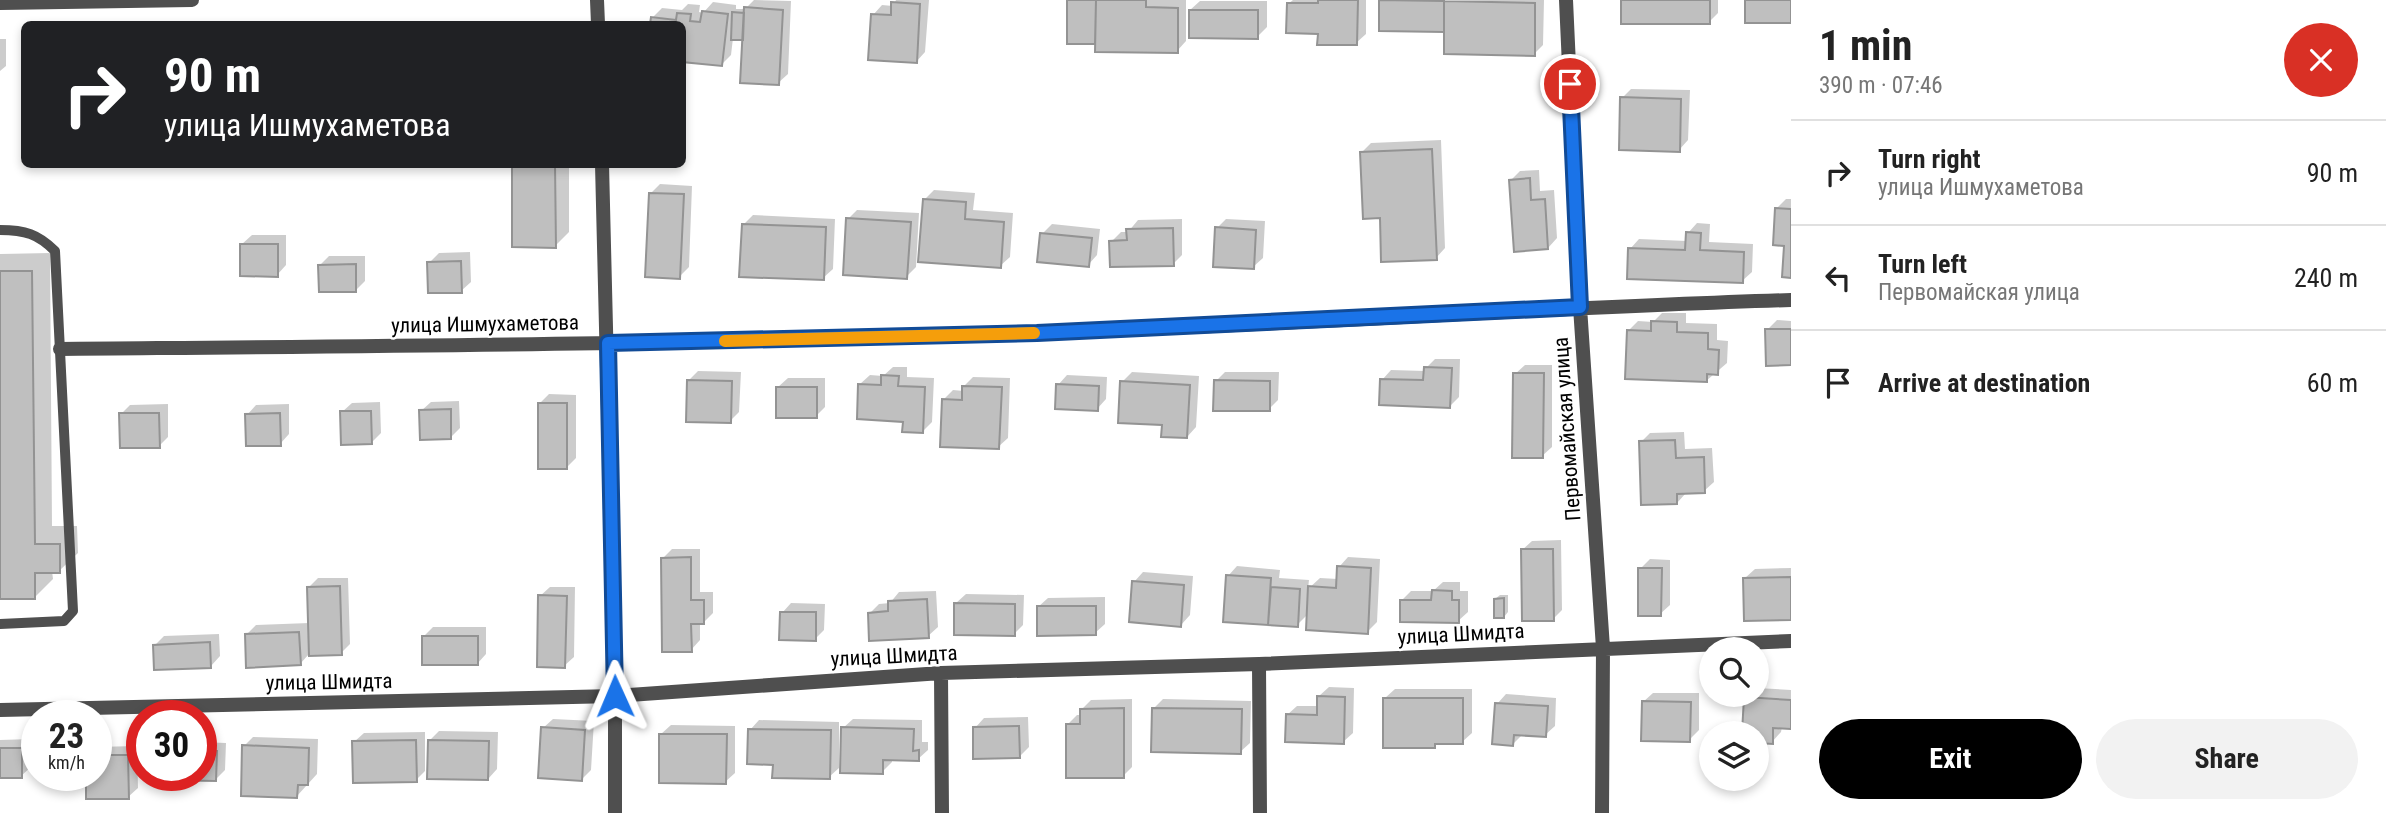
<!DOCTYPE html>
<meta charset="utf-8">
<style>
:root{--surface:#fff;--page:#f2f2f2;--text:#222;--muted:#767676;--line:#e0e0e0;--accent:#000}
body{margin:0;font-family:"Roboto Condensed",sans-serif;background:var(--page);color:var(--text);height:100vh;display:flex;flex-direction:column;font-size:26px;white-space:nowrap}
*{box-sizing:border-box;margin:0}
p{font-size:23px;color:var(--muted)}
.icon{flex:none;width:38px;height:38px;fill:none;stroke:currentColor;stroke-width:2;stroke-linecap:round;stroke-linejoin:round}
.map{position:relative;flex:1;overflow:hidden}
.sheet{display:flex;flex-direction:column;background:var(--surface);width:595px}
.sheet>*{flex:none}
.top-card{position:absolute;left:21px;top:21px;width:665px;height:147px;border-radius:10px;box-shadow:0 4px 10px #0003;background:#202124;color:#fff;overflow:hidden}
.fabs{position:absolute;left:1699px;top:637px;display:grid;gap:14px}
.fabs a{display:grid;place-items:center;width:70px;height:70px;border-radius:50%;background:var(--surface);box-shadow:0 4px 10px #0003;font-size:35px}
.speed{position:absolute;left:21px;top:700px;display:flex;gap:14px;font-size:35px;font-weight:700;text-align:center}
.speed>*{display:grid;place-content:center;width:91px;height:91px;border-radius:50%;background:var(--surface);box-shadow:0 4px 10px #0003;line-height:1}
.speed small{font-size:18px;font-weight:400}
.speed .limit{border:10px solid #d22;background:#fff;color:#111}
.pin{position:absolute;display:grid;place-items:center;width:60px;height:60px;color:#fff;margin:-30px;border:4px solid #fff;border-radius:50%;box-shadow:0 2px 7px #0007}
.me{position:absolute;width:77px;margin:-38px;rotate:359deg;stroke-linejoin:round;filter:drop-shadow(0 0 5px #0008)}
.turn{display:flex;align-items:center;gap:24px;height:147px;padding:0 28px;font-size:32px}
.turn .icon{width:91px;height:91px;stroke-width:2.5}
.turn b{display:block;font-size:49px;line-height:60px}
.round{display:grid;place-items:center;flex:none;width:74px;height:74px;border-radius:37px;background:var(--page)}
.headline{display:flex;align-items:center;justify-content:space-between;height:119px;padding:0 28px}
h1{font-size:42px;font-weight:700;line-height:52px}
.primary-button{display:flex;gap:14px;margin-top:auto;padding:14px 28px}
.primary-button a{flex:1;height:80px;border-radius:42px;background:var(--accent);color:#fff;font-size:28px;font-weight:700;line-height:80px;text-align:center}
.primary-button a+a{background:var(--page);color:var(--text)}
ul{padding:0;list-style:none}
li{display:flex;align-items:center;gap:21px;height:105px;padding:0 28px;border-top:2px solid var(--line)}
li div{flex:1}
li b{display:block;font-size:26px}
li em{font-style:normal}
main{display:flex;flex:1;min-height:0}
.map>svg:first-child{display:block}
</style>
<main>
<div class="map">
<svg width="1791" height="813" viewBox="0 0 1791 813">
<rect width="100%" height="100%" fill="#fff"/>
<path fill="#0003" d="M754,0L791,1L788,74L778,83L744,38H733L731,55L722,64L682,24H652V18L662,8L682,10L688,4L700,5L699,12L703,13L713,2L736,5V9H745Z
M896,0H929L925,52L916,62L873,15L882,5L893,6Z
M1069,0H1186V41L1177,51L1097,43L1069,42Z
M1293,0H1366V34L1356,43L1319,32L1288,4Z
M1382,0H1544L1543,45L1534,54L1446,30Z
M1622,0H1718V13L1709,22Z
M1200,1H1267V27L1257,37L1190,10Z
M0,39H6V66L0,71Z
M1631,89L1690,90L1688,140L1679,150L1622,98Z
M1441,140L1445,248L1436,258L1362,152L1371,143Z
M514,164H569V232L555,246Z
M1539,170L1540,191L1554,190L1557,238L1548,248L1510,181L1520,171Z
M660,184L692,186L689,267L679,277L650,194Z
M934,190L975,193L973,210L1013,213L1010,257L1000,266L924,200Z
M1786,199H1791V276L1777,208Z
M857,210L919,213L916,267L906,277L848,219Z
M753,215L835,219L833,269L823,278L743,225Z
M1182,219V255L1173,264L1111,242L1121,232H1128L1138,220Z
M1226,219L1265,221L1263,258L1253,267L1217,228Z
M1697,223L1710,224L1709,242L1753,244L1752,272L1742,281L1630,249L1639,239L1687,241L1688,233Z
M1052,224L1100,229L1097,255L1088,265L1042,234Z
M252,235H286V265L277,275L242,244Z
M470,252L471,282L461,291L429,263L439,253Z
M50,253L52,526H77L78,553L59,571H52L53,579L35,597L0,598V254Z
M329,256H365V281L356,290L320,265Z
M1662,313H1686V323L1717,324V340L1728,341L1727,363L1706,381L1628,331L1638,321L1653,322Z
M1777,320L1791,321V364L1767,330Z
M1435,359H1460L1459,397L1450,406L1382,380L1391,370L1425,371L1426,368Z
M1525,365H1552V447L1542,456L1515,374Z
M893,367H907V377L934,378L932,422L923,431L860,384L870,375L883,376Z
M698,371L741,372L739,412L730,421L689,380Z
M1132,372L1199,376L1196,427L1187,437L1164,423L1122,382Z
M1225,372H1279L1278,400L1269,409L1216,381Z
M1067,375L1107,377L1106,399L1097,409L1058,385Z
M973,377L1010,378L1008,438L998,447L943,400L953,390L964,391V386Z
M788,378H825V407L816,416L778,387Z
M549,394L576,395V458L567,467L539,404Z
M459,401L460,428L451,437L421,411L431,402Z
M380,402L381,433L372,442L342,412L352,403Z
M168,404V437L159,446L121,414L130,405Z
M289,404V434L280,444L247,415L256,405Z
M1684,432L1685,449L1712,448L1714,482L1704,491L1686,493L1677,503L1641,442L1650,433Z
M1561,540L1562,610L1553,619L1522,550L1532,541Z
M672,549H700V592H713V613L704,622H700V640L691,650L662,559Z
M1348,557L1380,559L1377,622L1367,632L1309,613L1297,625L1225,621L1228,576L1237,566L1280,570L1279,578L1309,580L1308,589L1320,578L1338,579L1339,567Z
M1650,559L1670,560V605L1660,614L1640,569Z
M1791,568V618L1745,578L1755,569Z
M1143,572L1193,576L1190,615L1181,625L1134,582Z
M318,578H348L350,644L341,653L309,654L300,664L246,635L256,625L309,623L308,588Z
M1443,582H1460V591H1468V612L1458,621L1402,600L1411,591H1433Z
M550,587H575L574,657L564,666L540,596Z
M936,591L938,627L928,636L870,613L879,604L890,603L899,592Z
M966,594L1024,595L1023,625L1014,634L956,603Z
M1500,595H1508V612L1504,617L1495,599Z
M1105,597V624L1095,633L1038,607L1048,598Z
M791,603L825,604L824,630L815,639L782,613Z
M433,627H486V654L477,664L424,636Z
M219,634L220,656L211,666L155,645L164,636Z
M1329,687L1354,688L1353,733L1343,742L1287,715L1297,706H1319V696Z
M1757,688L1791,690V728L1782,727L1781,732L1772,742L1757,741V733H1744L1746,698L1749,695H1757Z
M1395,689H1472V733L1462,742H1439L1434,746L1385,698Z
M1653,693H1699V730L1689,740L1643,702Z
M1506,694L1556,698L1555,726L1545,735L1523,734L1513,744L1497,704Z
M1132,699V767L1123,776L1068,724L1077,715H1082V709L1091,700Z
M1163,699L1251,701L1250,743L1240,752L1154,708Z
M1028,717L1029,747L1019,757L975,728L984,718Z
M553,719L594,721L591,770L582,779L543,728Z
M853,719L922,720V742H928V750L918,759H892V762L882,772L843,728Z
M759,720L839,722V768L829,777L750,730Z
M671,725L735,726V773L725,782L661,734Z
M439,731L498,732L497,769L488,779L430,740Z
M425,732V771L416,780L354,742L364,733Z
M253,737L318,739L317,774L297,796L244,746Z
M31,739V767L21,776L0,777V740Z
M201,742L226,743L225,770L216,779L201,775Z
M137,746L138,788L128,797L96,775V747Z"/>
<path fill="#bfbfbf" stroke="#939393" stroke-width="2" d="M1067,0H1096L1095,44H1067Z
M1096,0H1146V7L1178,8V53L1095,52Z
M1318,0H1358L1357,45H1317L1318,34L1286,33L1287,3H1318Z
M1379,0L1444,1V32L1379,31Z
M1621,0H1710V24H1621Z
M1745,0H1791V23H1745Z
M1444,1L1535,3V56L1444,54Z
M891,2L920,4L917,63L868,60L871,14L891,15Z
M744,7L783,10L779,85L740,83Z
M1189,10H1258V39L1189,38Z
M702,11L728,14L722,66L682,62V24H650L651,17L676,20L677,13L691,14L690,21L700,22Z
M732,12L744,13L743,40H731Z
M1620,97L1681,99L1680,152L1619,150Z
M1432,149L1437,260L1381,262L1380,218L1363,219L1360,152Z
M512,164H555L556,248L512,247Z
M1530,178L1531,200L1545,199L1548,249L1514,252L1509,180Z
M649,193L684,194L680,279L645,277Z
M923,199L966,202L965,219L1004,222L1001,268L918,262Z
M1775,208L1791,209V278L1782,277L1784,246L1773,245Z
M846,218L911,222L907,279L843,275Z
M742,224L826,227L824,280L739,277Z
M1215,227L1256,230L1254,269L1213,267Z
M1173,228L1174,266L1110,267L1109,241L1127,240L1126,229Z
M1686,232L1701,233L1700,250L1744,252L1743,283L1627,279L1628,248L1685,250Z
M1040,233L1092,238L1089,267L1037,262Z
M240,244H278V277L240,276Z
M461,261L462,293H428L427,262Z
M356,264V292H319L318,265Z
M0,271H32L35,544H60V573H35V599H0Z
M1651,321L1677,322V332L1708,333V349L1719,350L1718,375L1707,374V382L1625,379L1627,330L1651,331Z
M1765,329H1791V365L1766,366Z
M1424,367L1452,368L1450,408L1379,405L1380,379L1423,380Z
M1513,373H1544L1543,458H1512Z
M881,375L899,376L898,386L925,387L923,433L902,432L903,422L857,419L858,384L881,385Z
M687,380L732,381L731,423L686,422Z
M1214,380L1270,381V411H1213Z
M1120,381L1190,385L1187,438L1161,437L1162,425L1118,423Z
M1056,384L1099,386L1098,411L1055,409Z
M962,386L1002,387L999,449L940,447L942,399L962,400Z
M776,387H817V418H776Z
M538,403H567V469H538Z
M451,409V439L420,440L419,410Z
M340,411H371L372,444L341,445Z
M119,413H159L160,448H120Z
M280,413L281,446H246L245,414Z
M1675,440L1676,458L1704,457L1705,493L1677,494V504L1641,505L1639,441Z
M1521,549H1553L1554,621H1522Z
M691,557V600H704V624H691L692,652H662L661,558Z
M1337,566L1371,568L1368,634L1306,630L1308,586L1336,588Z
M1638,568H1662L1661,616H1638Z
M1226,575L1271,578L1268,625L1223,622Z
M1791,577V620L1744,621L1743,578Z
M1132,581L1184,585L1181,627L1129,622Z
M340,586L342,655L309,656L307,587Z
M1271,587L1300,589L1298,627L1268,625Z
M1432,590L1452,591V600H1459V623L1400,622V600H1431Z
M538,595L567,596L565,668L537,667Z
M1504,598V618H1494V599Z
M927,599L929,638L869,641L868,613L888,611V601Z
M954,603L1015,604V636L954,635Z
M1037,606H1096V635L1037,636Z
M780,612H816V641L779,640Z
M299,632L301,665L246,668L245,634Z
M422,636H478V665H422Z
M210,642L211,668L154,670L153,645Z
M1317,696L1345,697L1344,744L1285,742L1286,714L1317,715Z
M1744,697L1791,700V729L1773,728V744L1757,743V733H1742Z
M1383,698H1463V744H1435V748H1383Z
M1642,701L1691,702L1690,742L1641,741Z
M1495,703L1548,706L1546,737L1514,735L1513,746L1492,744Z
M1124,708V778H1066V724H1080V709Z
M1152,708L1242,709L1241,754L1151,752Z
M1019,726L1020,758L973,759V727Z
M541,727L585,730L582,781L538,778Z
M841,727L914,729L913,751L919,750V761L883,760V774L840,773Z
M748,729L831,730L830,779L772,778L773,765L747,764Z
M659,734H727L726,784L659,783Z
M416,740L417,782L353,783L352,741Z
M428,740L489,741L488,780L427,779Z
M242,745L309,748L308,785H298L297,798L241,796Z
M0,748H22V778H0Z
M201,751H217L216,781L159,780V775H201Z
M96,755H128L129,799H86V775H96Z"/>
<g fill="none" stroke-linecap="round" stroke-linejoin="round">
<path stroke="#4f4f4f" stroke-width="10" d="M0,230C25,230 38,234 55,251L73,611L64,621L0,624"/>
<path stroke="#4f4f4f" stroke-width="14" d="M597,0L598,24
M1566,0L1580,307L1603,648L1602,813
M0,3L192,0
M602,164L615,696V813
M60,349C385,346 710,344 1035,333C1287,325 1539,308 1791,300
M1259,664L1260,813
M941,673L942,813
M0,710L615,696L941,673L1259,664L1791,641"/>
</g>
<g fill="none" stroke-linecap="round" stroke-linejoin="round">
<defs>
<path id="route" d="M615,696L608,343L1037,333L1580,307L1570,84"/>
</defs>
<use href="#route" stroke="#114b97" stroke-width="18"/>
<use href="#route" stroke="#1a73e8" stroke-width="12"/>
<path stroke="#f59e0b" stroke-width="12" d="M725,341L1034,333"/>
</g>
<g text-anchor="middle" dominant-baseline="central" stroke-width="5" stroke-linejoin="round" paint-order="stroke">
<g font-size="21" fill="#000" stroke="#fff">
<text transform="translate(485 324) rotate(-1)">улица Ишмухаметова</text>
<text transform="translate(1567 429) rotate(-94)">Первомайская улица</text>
<text transform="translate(1461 634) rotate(-3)">улица Шмидта</text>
<text transform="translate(894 656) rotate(-3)">улица Шмидта</text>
<text transform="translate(329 682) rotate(-1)">улица Шмидта</text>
</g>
</g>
</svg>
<div class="fabs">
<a><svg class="icon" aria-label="search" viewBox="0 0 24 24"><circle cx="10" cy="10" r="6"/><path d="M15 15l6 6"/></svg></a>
<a><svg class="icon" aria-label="layers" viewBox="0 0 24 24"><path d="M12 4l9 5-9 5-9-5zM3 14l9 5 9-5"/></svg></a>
</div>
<div class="speed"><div>23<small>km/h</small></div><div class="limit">30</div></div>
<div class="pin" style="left:1570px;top:84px;background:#d93025"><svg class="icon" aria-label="arrive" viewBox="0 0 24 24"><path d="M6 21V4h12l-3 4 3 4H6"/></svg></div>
<svg class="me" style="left:615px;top:696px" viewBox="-20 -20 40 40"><path d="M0-17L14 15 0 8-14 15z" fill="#1a73e8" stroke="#fff" stroke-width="4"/></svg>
<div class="top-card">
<div class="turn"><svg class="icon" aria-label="right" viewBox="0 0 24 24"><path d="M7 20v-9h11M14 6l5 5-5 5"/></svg><div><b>90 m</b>улица Ишмухаметова</div></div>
</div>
</div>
<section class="sheet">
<div class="headline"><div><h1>1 min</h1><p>390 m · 07:46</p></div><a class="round" style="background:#d93025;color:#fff"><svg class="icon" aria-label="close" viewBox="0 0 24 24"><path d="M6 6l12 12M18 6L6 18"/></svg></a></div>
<ul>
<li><svg class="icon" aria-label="right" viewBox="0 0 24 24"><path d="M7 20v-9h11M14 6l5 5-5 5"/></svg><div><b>Turn right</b><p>улица Ишмухаметова</p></div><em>90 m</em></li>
<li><svg class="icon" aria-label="left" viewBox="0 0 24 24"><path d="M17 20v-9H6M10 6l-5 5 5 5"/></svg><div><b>Turn left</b><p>Первомайская улица</p></div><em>240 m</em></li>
<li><svg class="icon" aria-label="arrive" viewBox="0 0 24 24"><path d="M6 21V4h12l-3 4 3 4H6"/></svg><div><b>Arrive at destination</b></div><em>60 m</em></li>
</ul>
<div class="primary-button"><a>Exit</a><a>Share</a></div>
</section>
</main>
